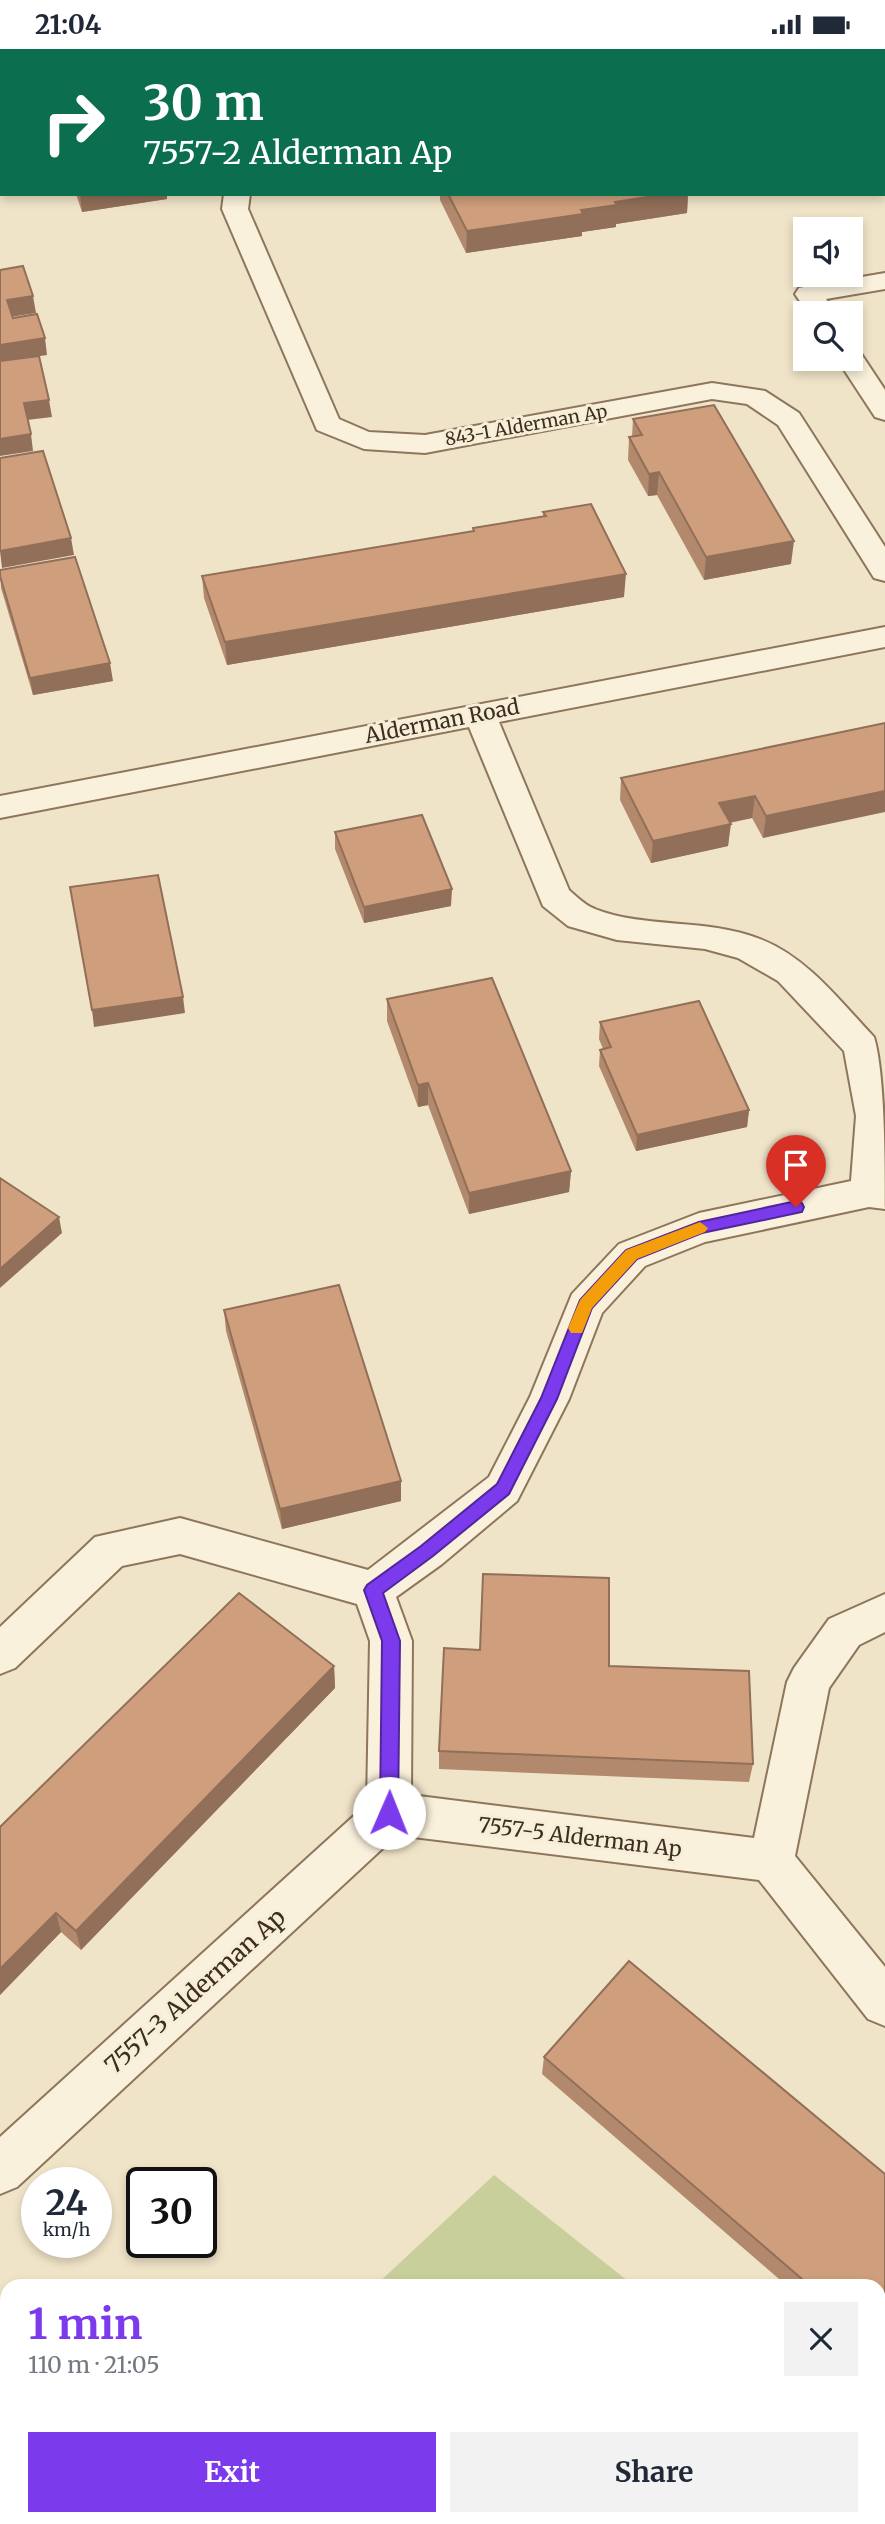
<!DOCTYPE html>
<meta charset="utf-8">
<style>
:root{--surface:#fff;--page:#f2f2f3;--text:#1f2937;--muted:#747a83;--accent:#7c3aed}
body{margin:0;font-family:Merriweather,serif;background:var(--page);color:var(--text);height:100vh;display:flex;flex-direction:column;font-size:26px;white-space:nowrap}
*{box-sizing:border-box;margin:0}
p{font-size:23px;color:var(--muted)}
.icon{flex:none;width:38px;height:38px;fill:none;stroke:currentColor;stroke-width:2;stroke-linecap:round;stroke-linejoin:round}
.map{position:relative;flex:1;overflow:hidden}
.drawer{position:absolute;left:0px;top:2230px;width:886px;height:247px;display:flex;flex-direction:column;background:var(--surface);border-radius:21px 21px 0 0;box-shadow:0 4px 10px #0003}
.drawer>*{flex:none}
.hud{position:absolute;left:0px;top:0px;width:886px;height:147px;box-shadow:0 4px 10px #0003;background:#0b6e4f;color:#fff;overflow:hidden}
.buttons{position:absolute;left:793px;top:168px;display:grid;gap:14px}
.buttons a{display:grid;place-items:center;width:70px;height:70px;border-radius:0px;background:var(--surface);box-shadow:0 4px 10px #0003;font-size:35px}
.speed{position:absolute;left:21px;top:2118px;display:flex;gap:14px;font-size:35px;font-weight:700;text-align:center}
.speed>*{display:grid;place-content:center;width:91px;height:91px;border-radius:50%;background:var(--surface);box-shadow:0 4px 10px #0003;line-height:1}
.speed small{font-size:18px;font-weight:400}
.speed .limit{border:4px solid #111;border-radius:10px;background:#fff;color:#111}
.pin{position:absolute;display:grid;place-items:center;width:60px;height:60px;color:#fff;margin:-72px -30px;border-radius:50% 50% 50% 0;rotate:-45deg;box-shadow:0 0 7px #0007}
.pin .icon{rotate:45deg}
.me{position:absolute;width:77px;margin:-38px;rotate:1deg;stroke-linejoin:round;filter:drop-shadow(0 0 5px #0008)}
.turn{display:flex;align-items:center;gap:24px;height:147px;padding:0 28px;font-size:32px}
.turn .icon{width:91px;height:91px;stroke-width:2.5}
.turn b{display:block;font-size:49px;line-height:60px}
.round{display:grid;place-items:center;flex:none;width:74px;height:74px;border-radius:0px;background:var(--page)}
.headline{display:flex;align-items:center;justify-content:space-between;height:119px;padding:0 28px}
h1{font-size:42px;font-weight:700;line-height:52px;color:var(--accent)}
.cta{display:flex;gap:14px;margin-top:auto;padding:14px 28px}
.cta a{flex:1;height:80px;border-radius:0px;background:var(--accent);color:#fff;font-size:28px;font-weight:700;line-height:80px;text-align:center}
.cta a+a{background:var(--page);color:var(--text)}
.status{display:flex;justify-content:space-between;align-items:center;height:49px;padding:0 35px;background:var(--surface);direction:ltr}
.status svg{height:19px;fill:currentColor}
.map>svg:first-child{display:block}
</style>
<div class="status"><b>21:04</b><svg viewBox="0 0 49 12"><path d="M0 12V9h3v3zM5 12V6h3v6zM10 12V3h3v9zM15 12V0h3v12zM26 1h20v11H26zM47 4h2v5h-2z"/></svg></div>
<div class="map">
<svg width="885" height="2475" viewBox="0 0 885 2475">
<rect width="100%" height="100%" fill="#f0e4c8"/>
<path fill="#c9cf9b" d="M494,2126L633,2236H376Z
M879,2433L885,2438V2475H121L128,2469H878Z"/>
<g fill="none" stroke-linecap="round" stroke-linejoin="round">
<defs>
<path id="minor" d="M186,0H210L211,2H187Z
M538,0H562L563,2H539Z
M614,0H638L613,2Z
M224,145H250L248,160L339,370L369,383L425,386L712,334L765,342L799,364L885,498V532L874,529L778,376L747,355L712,350L425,404L364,400L317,381L222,160Z
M885,224V240L826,250L836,264H808L795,245L799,239L809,237Z
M850,301L860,303L885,341V371L875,368L837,310H850Z
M885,578V598L499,673L569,841C577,848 586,857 595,860C646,880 707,869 760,890C807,908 840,952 874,988C885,1024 885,1115 885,1160L869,1158L705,1193L645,1217L602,1264L569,1350L517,1452L442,1515L396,1548L412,1592L411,1746L754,1789L787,1633L794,1619L829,1570L885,1545V1583L859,1596L829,1639L795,1807L885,1918V1977L868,1970L759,1831L397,1786L17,2138L0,2145V2088L367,1755L370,1592L357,1555L180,1505L122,1517L15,1619L0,1625V1578L95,1488L180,1469L368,1521L489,1428L530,1348L572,1245L619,1195L699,1164L851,1132L856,1067L844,1002L778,932L738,909L705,900L617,891L568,877L543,857L469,678L0,769V747Z"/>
</defs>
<use href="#minor" stroke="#8d765c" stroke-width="4"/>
<use href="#minor" fill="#faf1dc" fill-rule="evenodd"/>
</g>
<path fill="#b2896c" d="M76,145H167V150L82,163Z
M440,145H688L687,164L616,175V178L582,183V187L466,204L440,151Z
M633,370L791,515L704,531L657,446L648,447L628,411L629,388H632Z
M543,463L624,548L227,616L204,549L202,527L473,482V479L543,468Z
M0,521L113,632L33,646L1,539Z
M885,674L763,789L752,769L730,774L728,797L651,814L620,751L621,729Z
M335,783L451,857L364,874L335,800Z
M387,950L571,1122L569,1143L469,1165L428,1056L418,1058L387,972Z
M600,973L749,1061L747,1078L636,1102L599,1017L600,1001L603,1000L599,990Z
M224,1261L401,1452L282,1480L226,1282Z
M334,1617L335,1639L81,1901L61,1883L0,1946V1778Z
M609,1617L753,1715L749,1733L439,1720V1702Z
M544,2008L885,2125V2323L878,2317V2236H786L542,2025Z"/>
<path fill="#916f58" d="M80,145H167V150L82,163Z
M666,145H688L687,164L616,175V178L582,183V187L466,204L467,182L581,161L615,153Z
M33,247L36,264L10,268L7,251Z
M45,289L47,306L0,313V296Z
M49,351L52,368L27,371L24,354Z
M31,385L33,402L0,407V390Z
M659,423L657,446L648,447L649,425Z
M71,489L74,506L2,519L0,502Z
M794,492L791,515L704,531L706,508Z
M626,525L624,548L227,616L225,593Z
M110,614L113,632L33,646L30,629Z
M885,742V763L763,789L766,767Z
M755,747L752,769L716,776L719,754Z
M731,775L728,797L651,814L653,792Z
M452,840L451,857L364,874V858Z
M183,948L185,964L94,978L92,961Z
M428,1034V1056L418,1058V1036Z
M749,1061L747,1078L636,1102L637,1086Z
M571,1122L569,1143L469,1165V1144Z
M59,1168L62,1184L0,1239V1220Z
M401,1432V1452L282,1480L280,1460Z
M334,1617L335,1639L81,1901L76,1882Z
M56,1864L61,1883L0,1946V1920Z"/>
<path fill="#cf9f7d" stroke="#916f58" stroke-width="2" d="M483,0H492L493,2H470Z
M687,0H764L763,2H686Z
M448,145H666L615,153L617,156L581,161L583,165L467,182Z
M23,217L33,247L7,251L13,269L37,265L45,289L0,296V221Z
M39,307L49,351L24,354L31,385L0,390V312Z
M714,356L794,492L706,508L659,423L649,425L629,388L642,386L633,370Z
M43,402L71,489L0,502V409Z
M591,455L626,525L225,593L202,527L474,482L473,479L546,467L543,463Z
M75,508L110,614L30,629L0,527V521Z
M885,674V742L766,767L755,747L719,754L731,775L653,792L621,729Z
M422,766L452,840L364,858L335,783Z
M158,826L183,948L92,961L70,838Z
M492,929L571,1122L469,1144L428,1034L418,1036L387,950Z
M699,952L749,1061L637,1086L600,1001L611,998L600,973Z
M0,1129L59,1168L0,1220Z
M339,1236L401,1432L280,1460L224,1261Z
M483,1525L609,1529V1617L749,1622L753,1715L439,1702L444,1599L480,1601Z
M239,1544L334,1617L76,1882L56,1864L0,1920V1778Z
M629,1912L885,2125V2302L878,2297V2236H809L544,2008Z"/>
<path fill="#7c3aed" stroke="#51269a" stroke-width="2" d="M796,1152L802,1154L804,1158L802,1163L702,1184L637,1210L592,1259L557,1350L509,1445L433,1507L383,1544L400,1592L398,1764L396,1770L389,1773L383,1770L380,1764L382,1592L364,1541L367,1536L421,1497L497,1435L541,1349L580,1251L626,1201L699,1173Z"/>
<path fill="#f59e0b" d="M700,1173L708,1179L705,1183L637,1210L592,1259L582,1284H571L568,1279L580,1251L626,1201Z"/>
<g text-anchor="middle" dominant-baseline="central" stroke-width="6" stroke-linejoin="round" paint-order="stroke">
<g font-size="18" fill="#3d2e20" stroke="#f7eed8">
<text transform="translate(526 376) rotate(-10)">843-1 Alderman Ap</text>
</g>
<g font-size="21" fill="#3d2e20" stroke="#f7eed8">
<text transform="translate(442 672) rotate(-11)">Alderman Road</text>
<text transform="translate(580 1788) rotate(7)">7557-5 Alderman Ap</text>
</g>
<g font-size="24" fill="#3d2e20" stroke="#f7eed8">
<text transform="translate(195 1942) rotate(-42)">7557-3 Alderman Ap</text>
</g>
</g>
</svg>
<div class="buttons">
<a><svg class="icon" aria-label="sound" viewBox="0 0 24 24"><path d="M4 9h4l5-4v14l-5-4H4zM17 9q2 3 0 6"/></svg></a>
<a><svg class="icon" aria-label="search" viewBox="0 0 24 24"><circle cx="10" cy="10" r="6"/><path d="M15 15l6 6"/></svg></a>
</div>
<div class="speed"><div>24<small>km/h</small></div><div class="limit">30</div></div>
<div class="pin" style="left:796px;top:1158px;background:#d93025"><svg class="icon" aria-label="arrive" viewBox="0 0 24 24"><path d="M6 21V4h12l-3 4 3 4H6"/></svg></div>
<svg class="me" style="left:389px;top:1764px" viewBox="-20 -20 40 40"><circle r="19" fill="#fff"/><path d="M0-13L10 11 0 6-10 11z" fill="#7c3aed"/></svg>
<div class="hud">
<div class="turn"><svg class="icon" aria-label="right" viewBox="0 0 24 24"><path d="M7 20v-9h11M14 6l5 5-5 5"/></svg><div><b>30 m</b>7557-2 Alderman Ap</div></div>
</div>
<section class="drawer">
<div class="headline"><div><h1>1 min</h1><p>110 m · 21:05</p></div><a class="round"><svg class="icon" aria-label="close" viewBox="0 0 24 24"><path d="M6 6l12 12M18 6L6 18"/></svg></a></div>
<div class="cta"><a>Exit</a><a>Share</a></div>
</section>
</div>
